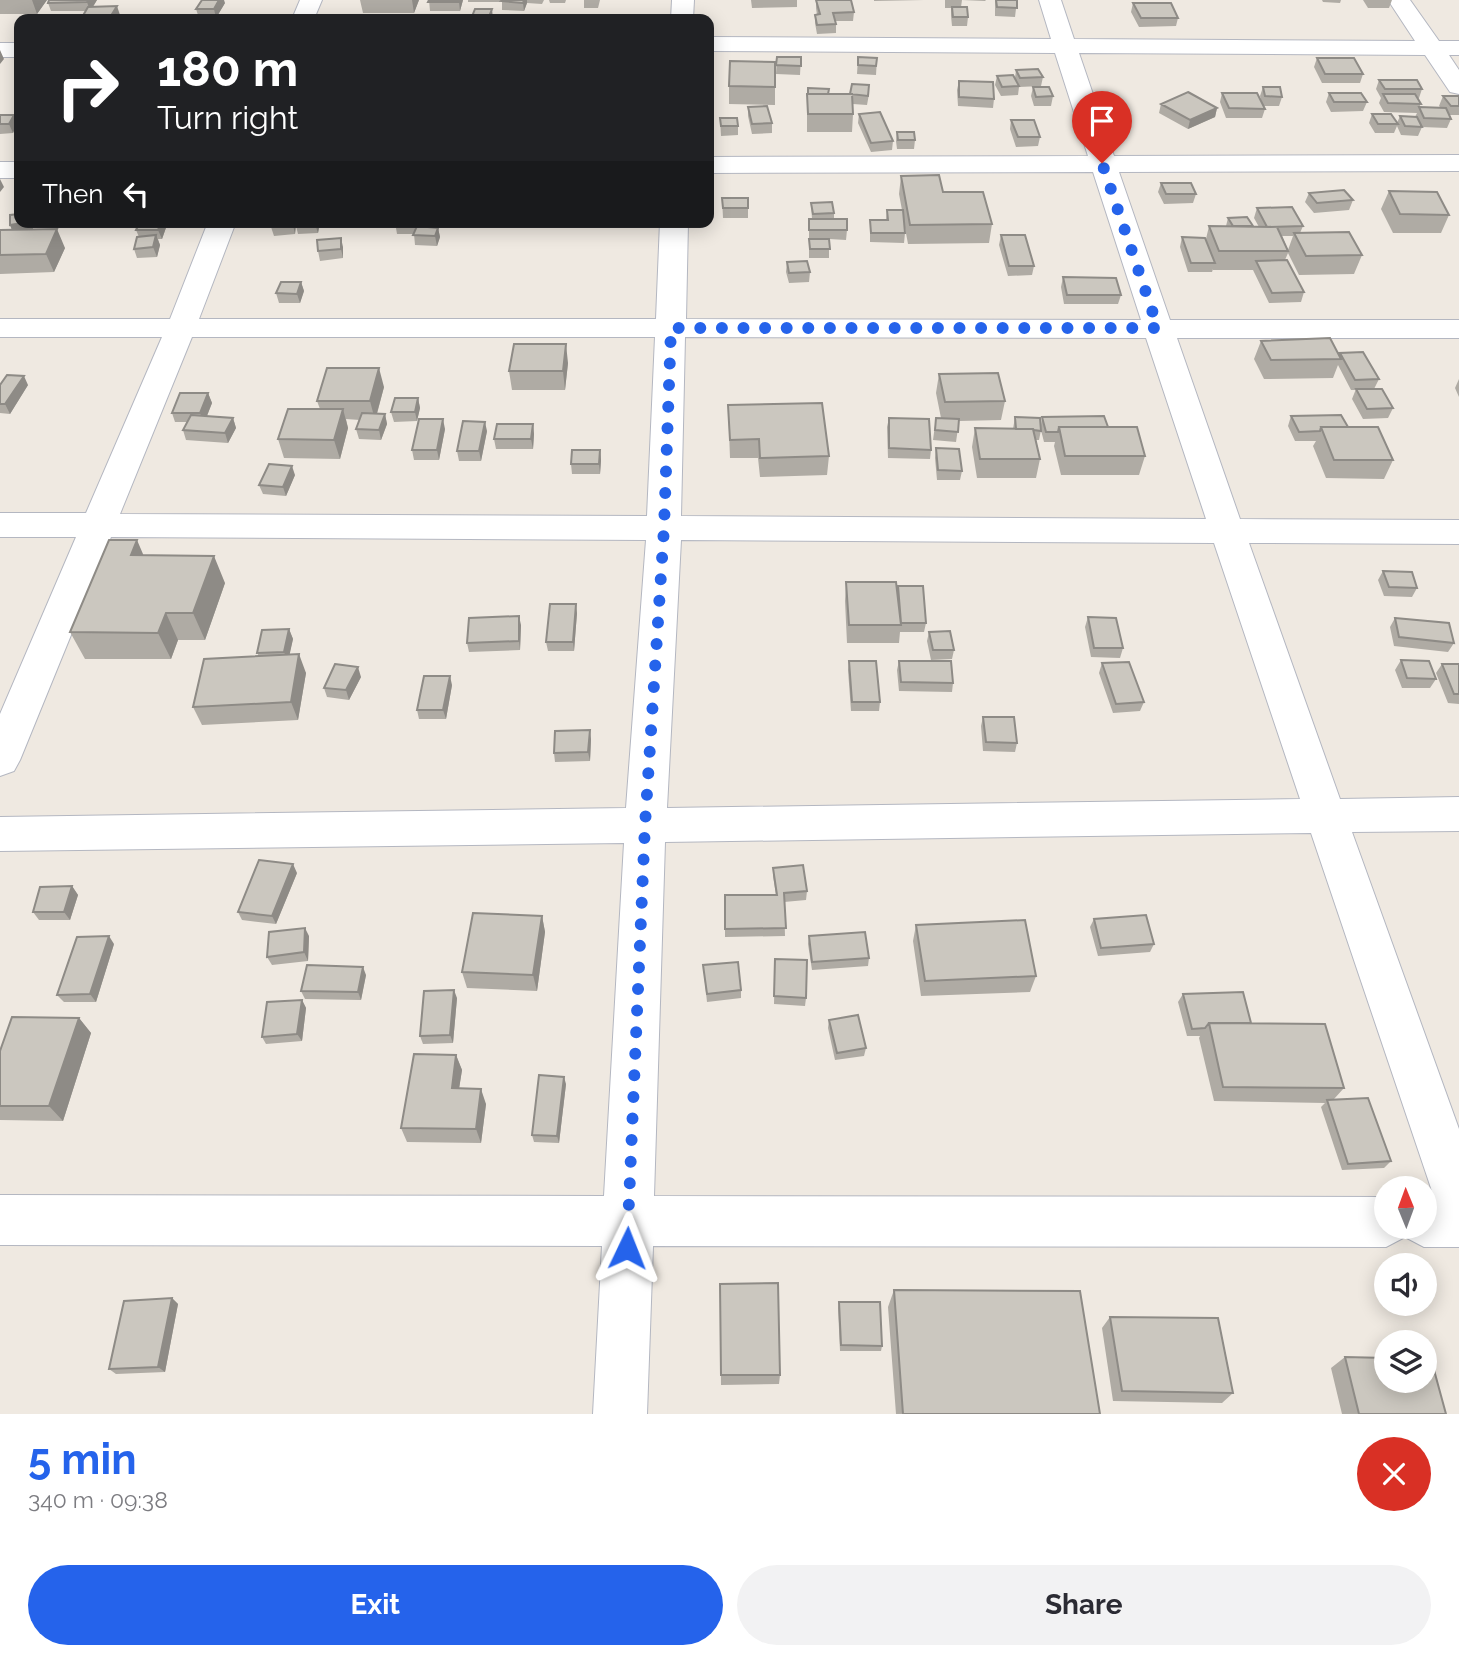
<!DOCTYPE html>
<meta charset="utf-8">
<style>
:root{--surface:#fff;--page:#f2f2f3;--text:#2b2b33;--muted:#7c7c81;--accent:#2563eb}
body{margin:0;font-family:Raleway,sans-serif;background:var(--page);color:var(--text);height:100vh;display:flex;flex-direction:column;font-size:26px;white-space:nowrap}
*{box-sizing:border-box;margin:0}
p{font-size:23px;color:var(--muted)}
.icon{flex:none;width:38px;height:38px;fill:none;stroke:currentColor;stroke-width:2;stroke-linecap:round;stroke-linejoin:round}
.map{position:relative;height:1414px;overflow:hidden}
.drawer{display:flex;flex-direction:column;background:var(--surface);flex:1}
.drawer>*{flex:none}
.top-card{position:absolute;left:14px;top:14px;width:700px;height:214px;border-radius:14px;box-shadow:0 4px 18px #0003;background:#202124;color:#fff;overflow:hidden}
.needle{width:46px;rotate:359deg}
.controls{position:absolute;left:1374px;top:1176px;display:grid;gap:14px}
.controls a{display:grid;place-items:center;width:63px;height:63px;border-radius:50%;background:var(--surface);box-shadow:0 4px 18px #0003;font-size:35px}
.pin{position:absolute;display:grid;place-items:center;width:60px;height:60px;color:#fff;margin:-72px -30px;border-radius:50% 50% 50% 0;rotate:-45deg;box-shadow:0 0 7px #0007}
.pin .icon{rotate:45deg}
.me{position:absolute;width:77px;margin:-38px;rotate:2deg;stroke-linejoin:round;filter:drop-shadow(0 0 5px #0008)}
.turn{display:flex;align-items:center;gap:24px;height:147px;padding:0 28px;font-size:32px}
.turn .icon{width:91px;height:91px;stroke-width:2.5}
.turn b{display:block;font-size:49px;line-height:60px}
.then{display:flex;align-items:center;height:66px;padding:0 28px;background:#0003;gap:14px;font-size:26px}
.round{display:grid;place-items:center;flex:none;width:74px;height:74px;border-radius:37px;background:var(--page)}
.head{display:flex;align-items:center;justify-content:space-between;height:119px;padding:0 28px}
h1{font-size:42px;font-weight:700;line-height:52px;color:var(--accent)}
.action{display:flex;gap:14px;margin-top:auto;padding:14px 28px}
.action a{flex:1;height:80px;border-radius:42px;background:var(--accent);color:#fff;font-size:28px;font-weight:700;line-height:80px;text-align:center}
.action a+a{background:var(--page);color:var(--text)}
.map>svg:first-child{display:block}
</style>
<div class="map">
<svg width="1459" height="1414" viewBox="0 0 1459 1414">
<rect width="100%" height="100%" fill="#efe9e1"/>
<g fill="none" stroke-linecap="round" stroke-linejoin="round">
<defs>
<path id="minor" d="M300,0H322L314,19H292Z
M672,0H694L693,19H671Z
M1039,0H1061L1074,39L1415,41L1388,0H1410L1439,41H1459V55H1449L1459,70V94L1450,92L1425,55L1079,53L1114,156L1459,155V171L1119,172L1170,320H1459V338H1177L1240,519L1459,520V544L1249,543L1340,799L1459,797V831L1352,832L1459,1129V1247H1424L1405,1237L1386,1247L653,1246L647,1414H593L602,1246L0,1245V1195L604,1196L624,843L0,851V817L626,808L646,540L111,537L20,760L14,771L0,776V714L76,537H0V513H86L162,337H0V319H170L208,222H236L199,319H656L660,222H688L686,319L1141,320L1093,172L709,173V157L1088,156L1055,53L709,51V37L1051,39ZM192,337H655L647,516L120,514ZM685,337L1146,338L1206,519L681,516ZM681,540L1214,543L1300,799L667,808ZM1311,833L1434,1197H1424V1227H1386V1197L654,1196L665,842Z
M0,43H19V57H0Z
M0,162H19V178H0Z"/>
</defs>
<use href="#minor" stroke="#b4b7c1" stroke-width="2"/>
<use href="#minor" fill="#fff" fill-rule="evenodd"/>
</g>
<path fill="#afaba4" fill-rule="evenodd" d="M0,0H47L37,14H0Z
M49,0H97L93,7L120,15L117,19H81L86,11H51L48,3Z
M360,0H419L414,13H363Z
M429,0H463L460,11H430Z
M468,0H501L500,2H468Z
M502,0H544L542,4L527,3L524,11L502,10Z
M549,0H566L565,3H550Z
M584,0H600L598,8H584Z
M751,0H797V7L752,8Z
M816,0L854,12L853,21H836V33L817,34L815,23V15H817L816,8Z
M874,0H924L874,1Z
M945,0H962L961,7L968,17L967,26H952L951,16V8H945Z
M962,0H986L985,1Z
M995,0H1017L1015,17L995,16Z
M1322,0H1341L1340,3L1323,2Z
M1363,0H1392L1389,8H1368Z
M225,3L216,18H199L196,9Z
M1133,3L1178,18L1176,26L1139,27L1131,12Z
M777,57H801L800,75L776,74Z
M858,57L877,58L876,75L857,74Z
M1317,58L1363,74L1360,83H1322L1314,67Z
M1016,70L1043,77L1041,86L1019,87L1018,95L1001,96L995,85L997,76L1015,78Z
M1379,80L1422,89L1419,98H1418L1421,104L1419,107L1441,108L1439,106L1443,96H1459V115H1449L1451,119L1447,128L1422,127L1418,136L1401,135L1397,126L1394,133H1375L1369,123L1372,114L1397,123L1400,116L1415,117L1417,113L1384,112L1379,103L1381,98L1376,89Z
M959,81L994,99L993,108L958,106L957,90Z
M729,86L775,87V105L729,104Z
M1033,87L1053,96L1051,106H1034L1031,96Z
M1263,87L1282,97L1279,106H1263L1265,109L1262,118H1226L1220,102L1222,93L1262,103L1260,96Z
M1329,93L1367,102L1363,111L1331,112L1326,102Z
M807,94H869L867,105L853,104V114L852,132H807Z
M1161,104L1217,108L1215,117L1188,129L1159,113Z
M748,107L772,123V133L752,134L748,116Z
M859,114L893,141L892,150L871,152L858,123Z
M0,115L17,124L13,133L0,134Z
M720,118L738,126V135L721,136Z
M1011,120L1040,137L1038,146L1016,147L1010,129Z
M897,132L915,140L914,149H897L896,141Z
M901,176L943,192L992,224L989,243L908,244L903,217L905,233L904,243L870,242V220H886L887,210H902L899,194Z
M1161,183L1196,194L1193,203L1164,204L1158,192Z
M1389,191L1449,215L1441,233H1393L1381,209Z
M1309,193L1353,200L1349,210L1314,213L1305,202Z
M722,198H748V218H723Z
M811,203L834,213V219L847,230L846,240L829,239V258H809V219H812Z
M1257,208L1303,226L1300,233L1362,255L1354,274L1299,275L1288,253L1285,260L1304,292L1301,302L1269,303L1253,270H1213V269L1212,272H1188L1180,247L1182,237L1206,239L1209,226H1226L1228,218L1253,226L1259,227L1254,218ZM1282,236H1293L1288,250Z
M33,222V230L65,248L54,272L0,274V230H12L10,225Z
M96,222H117L116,225L98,226Z
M168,222L162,239H158L160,245L157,257L137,258L134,249L139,237L136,230Z
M320,222L318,233L298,234L296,226L295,234L274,236L271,227Z
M325,222H344L326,223Z
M395,222H438L436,227L438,228L440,237L437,246L415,245L414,234H397Z
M1001,235L1034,266L1032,275L1008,276L999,245Z
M343,247V258L320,261L318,251Z
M787,262L810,272L809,282L789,283L786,272Z
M1063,277L1121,295L1118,304H1064L1061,287Z
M301,282L304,291L300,303H279L276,293Z
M1261,341L1339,355L1340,353L1379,379L1374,389L1351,390L1338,365L1333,378L1264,379L1254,359Z
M568,363L565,390H512L509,371Z
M939,374L1005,401L1001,420L959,421L956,442L933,440L936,418H941L936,393Z
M1459,379V397L1455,388Z
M0,385H28L10,414L0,413Z
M384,387L377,414H385L387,424L381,440L359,439L356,429L360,420L346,419L348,428L340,459L284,458L278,439L320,409L317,401Z
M1356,389L1393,408L1388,418L1363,419L1352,399Z
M208,393L212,403L207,416L233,418L236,428L228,443L186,440L183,430L187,422H175L172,413Z
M418,398L420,408L417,421L394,422L391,412Z
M728,405L829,456L827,475L760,477L758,458H730Z
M1291,416L1348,427L1393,460L1384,479L1326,478L1313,446L1316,441H1295L1288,426Z
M1015,417L1041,425L1042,417L1108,427L1145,456L1139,475H1061L1054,446L1055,442H1044L1041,430L1039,440H1036L1040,459L1036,478H977L972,447L975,428L1013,429Z
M889,418L931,450L930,459L888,458L887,427Z
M533,424L534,434L533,449H496L494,439Z
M445,429L439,460H414L412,450Z
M487,431L481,461H459L457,451Z
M936,448L962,471L960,480H937L935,458Z
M600,450L601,460L600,474H572L571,464Z
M295,475L286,496L263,494L259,485Z
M144,555L225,583L205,640H178L171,659H85L70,632Z
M1383,571L1417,588L1412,597L1384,596L1378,580Z
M846,582L898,592V586L926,623L924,632H900L899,643H847L845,601Z
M577,613L574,651H548L546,642Z
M1088,617L1123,648L1120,658L1091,657L1085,627Z
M1395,618L1454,643L1448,652L1394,646L1390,627Z
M521,625L520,650L469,652L467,643Z
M289,629L293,639L289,655L306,673L298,720L202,725L193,707L259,656L257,653Z
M929,632L954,650L952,659L931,660L927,641Z
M1401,660L1436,679L1430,688H1402L1395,670Z
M849,661L880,702L879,711H851L848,670Z
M899,661L953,683L952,692L899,691L897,670Z
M1102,663L1144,702L1140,711L1113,713L1099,673Z
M1442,664H1459V704L1448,703L1436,673Z
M361,677L349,700L327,697L324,688Z
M452,685L446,719H419L417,710Z
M983,717L1017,743L1015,752L983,751L981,726Z
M591,739L590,761L555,762L554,753Z
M773,868L807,891L806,900L784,902L785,936L725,937V895H776L773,876Z
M297,873L276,924L242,920L238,912Z
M72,886L78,895L70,920H39L33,912Z
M542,916L545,932L537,991L467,988L462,972Z
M1094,919L1154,944L1150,952L1098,956L1090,927Z
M916,925L1036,976L1030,992L921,996L913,941Z
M309,936L308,961L272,965L267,957Z
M809,936L869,958L868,966L812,970L808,944Z
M114,944L96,1002H64L57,995Z
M775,959L806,998L805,1006L774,1004Z
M703,965L741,990V998L707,1002Z
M366,975L361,1000L305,999L301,991Z
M1183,994L1251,1023L1344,1088L1334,1099L1391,1161L1384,1168L1342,1170L1321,1107L1325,1103L1214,1101L1199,1038L1200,1036H1187L1178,1002Z
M457,998L453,1043L423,1044L420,1036Z
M302,1000L306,1008L302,1041L266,1044L262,1037Z
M79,1018L91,1033L63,1121L0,1120V1051Z
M829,1020L866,1048L864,1056L835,1060L828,1028Z
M456,1055L462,1070L459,1088L486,1104L481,1143L407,1142L401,1128Z
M566,1084L559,1143L534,1142L532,1135Z
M720,1284L780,1375L779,1384L721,1385Z
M894,1290L1100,1414H896L888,1307Z
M172,1298L178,1304L165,1372L116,1374L109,1369Z
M839,1302L882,1346L881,1351H840L838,1308Z
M1110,1317L1233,1393L1222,1403L1113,1401L1102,1328Z
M1345,1357L1446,1414H1342L1331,1368Z"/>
<path fill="#8e8b86" d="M32,0H47L37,14Z
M89,0H97L90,11L87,2Z
M219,0H224L225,3L216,18L214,9Z
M412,0H419L414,13Z
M460,0H463L460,11L459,2Z
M524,0H527V3L524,11L523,3Z
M117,6L120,15L117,19H109Z
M492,9L493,19H488Z
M0,50L4,59L0,64Z
M1217,108L1215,117L1188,129L1190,120Z
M14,115L17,124L13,133L9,124Z
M0,179L4,187L0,192Z
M28,222H33V232L14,235L10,225Z
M161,222H168L162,239L158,230Z
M293,222H296L295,234L293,225Z
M316,222H320L318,233L315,224Z
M433,222H438L435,234Z
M438,228L440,237L437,246L435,236Z
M57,229L65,248L54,272L46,254Z
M156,235L160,245L157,257L153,247Z
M341,238L343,247V258L341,249Z
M301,282L304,291L300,303L297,294Z
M566,344L568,363L565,390L563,371Z
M379,368L384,387L375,420L370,401Z
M24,376L28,385L10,414L5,404Z
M208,393L212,403L204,423L200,413Z
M418,398L420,408L417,421L415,412Z
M343,409L348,428L340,459L334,440Z
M385,414L387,424L381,440L379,430Z
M233,418L236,428L228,443L225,433Z
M443,419L445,429L439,460L437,450Z
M485,422L487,431L481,461L479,451Z
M533,424L534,434L533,449L531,439Z
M600,450L601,460L600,474L599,464Z
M292,466L295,475L286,496L283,487Z
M137,540L149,568L131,555Z
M214,556L225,583L205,640L193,613Z
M576,604L577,613L574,651L573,642Z
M166,613L178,640L171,659L158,633Z
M519,616L521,625L520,650L519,641Z
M289,629L293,639L288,662L284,652Z
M299,654L306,673L298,720L291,702Z
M358,667L361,677L349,700L346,690Z
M450,676L452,685L446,719L443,710Z
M590,730L591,739L590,761L588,752Z
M293,864L297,873L276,924L272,916Z
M72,886L78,895L70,920L64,912Z
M542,916L545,932L537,991L533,975Z
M305,928L309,936L308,961L304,952Z
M109,936L114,944L96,1002L90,994Z
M363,967L366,975L361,1000L358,992Z
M454,990L457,998L453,1043L450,1035Z
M302,1000L306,1008L302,1041L297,1034Z
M79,1018L91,1033L63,1121L49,1106Z
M456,1055L462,1070L457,1102L452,1088Z
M564,1077L566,1084L559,1143L557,1136Z
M481,1089L486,1104L481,1143L476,1129Z
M172,1298L178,1304L165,1372L158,1367Z"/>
<path fill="#cbc7bf" stroke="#8e8b86" stroke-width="2" d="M49,0H89L87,2L48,3Z
M202,0H219L214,9H196Z
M429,0H460L459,2H428Z
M502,0H524L523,3L501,1Z
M816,0H851L854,12L833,13L836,24L817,25L815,15L820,14Z
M996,0H1017V8L997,7Z
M1133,3H1171L1178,18H1141Z
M117,6L109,19H81L88,7Z
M952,7H967L968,17H953Z
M475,9H492L488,19H471Z
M777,57H801V66L776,65Z
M858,57L877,58L876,66L858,65Z
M1317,58H1354L1363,74H1325Z
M730,61L775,62V87L729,86Z
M1038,69L1043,77L1020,78L1016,70Z
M1013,75L1019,86L1002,87L997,76Z
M1379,80H1417L1422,89H1385Z
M959,81L993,82L994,99L959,97Z
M852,84L869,85L868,96L850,94Z
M1033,87H1049L1053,96L1036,97Z
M1263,87H1280L1282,97L1265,96Z
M808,88L829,89L828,94H808Z
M1188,92L1217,108L1190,120L1161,104Z
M1222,93H1257L1265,109L1229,108Z
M1329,93H1361L1367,102H1334Z
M807,94H852L853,114H808Z
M1383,94H1415L1421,104L1388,103Z
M1443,96H1459V106H1451Z
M767,106L772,123L752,124L748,107Z
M1419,107L1446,108L1451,119L1424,118Z
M880,112L893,141L871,143L859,114Z
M1372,114H1391L1398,124H1378Z
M0,115H14L9,124H0Z
M1400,116L1417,117L1422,127L1405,126Z
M720,118H737L738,126H721Z
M1011,120H1034L1040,137H1018Z
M897,132H914L915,140H898Z
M939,175L943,192H983L992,224L910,225L901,176Z
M1161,183H1191L1196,194H1166Z
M1344,190L1353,200L1317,203L1309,193Z
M1389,191L1437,192L1449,215L1400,214Z
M722,198H748V208H723Z
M832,202L834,213L813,214L811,203Z
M1292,207L1303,226L1267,227L1257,208Z
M887,210H903L905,233H871L870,220H888Z
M19,214V222H28L10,225V215Z
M1247,217L1253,226H1233L1228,218Z
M809,219H847V230H809Z
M140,222H161L158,230H136Z
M271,222H293V225L271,227Z
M296,222H316L315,224H296Z
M417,226L438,228L435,236L413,235Z
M1209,226L1277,227L1288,251H1219Z
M57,229L46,254L0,255V230Z
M1349,232L1362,255L1306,256L1294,233Z
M156,235L153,247L134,249L137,237Z
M1001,235H1025L1034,266H1009Z
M1182,237L1205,238L1215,263H1191Z
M341,238V249L318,251L317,240Z
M809,239H829L830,249H810Z
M1287,260L1304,292L1272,293L1256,261Z
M807,261L810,272L789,273L787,262Z
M1063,277L1116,278L1121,295H1067Z
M281,282H301L297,294L276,293Z
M1330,338L1341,359L1271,360L1261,341Z
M514,344H566L563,371H509Z
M1363,352L1379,379L1355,380L1340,353Z
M327,368H379L370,401H317Z
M998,373L1005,401L945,402L939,374Z
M7,375L24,376L5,404H0V385Z
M1356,389H1382L1393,408L1367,409Z
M180,393H208L200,413H172Z
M395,398H418L415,412H391Z
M822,403L829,456L760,458L759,439L730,440L728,405Z
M288,409H343L334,440L278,439Z
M362,413L385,414L379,430L356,429Z
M191,415L233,418L225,433L183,430Z
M1341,415L1348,427H1321L1320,431L1299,432L1291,416Z
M1104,416L1108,427H1059L1058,432H1046L1042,417Z
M1015,417L1040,418L1041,431L1034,430L1033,429H1016Z
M889,418L929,419L931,450L889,448Z
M936,418L959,419L958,432L935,430Z
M419,419H443L437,450H412Z
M463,421L485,422L479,451H457Z
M497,424H533L531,439H494Z
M1059,427H1137L1145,456H1065Z
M1321,427H1378L1393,460H1334Z
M975,428L1033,429L1040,459H980Z
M936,448L959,449L962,471L938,470Z
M572,450H600L599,464H571Z
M269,464L292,466L283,487L259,485Z
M109,540H137L131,555L214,556L193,613H166L158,633L70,632Z
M1383,571L1412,572L1417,588L1389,587Z
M846,582H896L901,625H849Z
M898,586H923L926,623H901Z
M550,604H576L573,642H546Z
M519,616V641L467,643L469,618Z
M1088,617L1116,618L1123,648H1094Z
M1395,618L1449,623L1454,643L1399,637Z
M289,629L284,652L257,653L262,630Z
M950,631L954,650H933L929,632Z
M299,654L291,702L193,707L204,659Z
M1401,660L1429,661L1436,679L1407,678Z
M849,661H876L880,702H852Z
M899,661H951L953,683L901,682Z
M1129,662L1144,702L1116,704L1102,663Z
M335,664L358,667L346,690L324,688Z
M1442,664H1459V694H1454Z
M424,676H450L443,710H417Z
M983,717H1014L1017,743L986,742Z
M590,730L588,752L554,753L555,731Z
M259,860L293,864L272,916L238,912Z
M803,865L807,891L784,893L786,928L725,929V895H777L773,868Z
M72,886L64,912H33L40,887Z
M473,913L542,916L533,975L462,972Z
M1146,915L1154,944L1101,948L1094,919Z
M1025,920L1036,976L925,981L916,925Z
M305,928L304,952L267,957L269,932Z
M865,932L869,958L812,962L809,936Z
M109,936L90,994L57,995L77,937Z
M775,959L807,960L806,998L774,996Z
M738,962L741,990L707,994L703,965Z
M307,965L363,967L358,992L301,991Z
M454,990L450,1035L420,1036L424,991Z
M1243,992L1251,1023H1209L1205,1028L1192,1029L1183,994Z
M302,1000L297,1034L262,1037L267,1002Z
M858,1015L866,1048L837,1053L829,1020Z
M12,1017L79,1018L49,1106H0V1051Z
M1209,1023L1325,1024L1344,1088L1223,1087Z
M414,1054L456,1055L452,1088L481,1089L476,1129L401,1128Z
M539,1075L564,1077L557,1136L532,1135Z
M1368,1098L1391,1161L1348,1164L1327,1100Z
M778,1283L780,1375H721L720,1284Z
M894,1290L1080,1291L1100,1414H903Z
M172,1298L158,1367L109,1369L124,1301Z
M839,1302H880L882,1346L841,1345Z
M1110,1317L1218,1318L1233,1393L1122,1391Z
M1345,1357L1386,1358V1381H1424V1359H1431L1446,1414H1359Z"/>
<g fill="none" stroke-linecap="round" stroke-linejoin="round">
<path stroke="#2563eb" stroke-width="12" stroke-dasharray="0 21.6" d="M627,1248L645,825L664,528L671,328H1158L1102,163"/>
</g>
</svg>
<div class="controls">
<a><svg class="needle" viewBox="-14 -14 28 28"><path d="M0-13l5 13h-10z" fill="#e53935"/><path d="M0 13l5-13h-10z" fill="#7c7c81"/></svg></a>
<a><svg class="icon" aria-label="sound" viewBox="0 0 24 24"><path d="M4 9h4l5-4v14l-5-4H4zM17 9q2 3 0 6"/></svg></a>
<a><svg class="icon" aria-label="layers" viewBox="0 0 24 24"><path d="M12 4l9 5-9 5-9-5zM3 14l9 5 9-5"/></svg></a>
</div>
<div class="pin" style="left:1102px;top:163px;background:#d93025"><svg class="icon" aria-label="arrive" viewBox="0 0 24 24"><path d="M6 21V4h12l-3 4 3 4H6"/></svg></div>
<svg class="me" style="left:627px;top:1248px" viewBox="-20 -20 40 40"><path d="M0-17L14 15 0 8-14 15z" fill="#2563eb" stroke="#fff" stroke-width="4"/></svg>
<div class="top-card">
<div class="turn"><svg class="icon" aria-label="right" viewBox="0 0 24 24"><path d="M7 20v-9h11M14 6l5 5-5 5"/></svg><div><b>180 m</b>Turn right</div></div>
<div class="then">Then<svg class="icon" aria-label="left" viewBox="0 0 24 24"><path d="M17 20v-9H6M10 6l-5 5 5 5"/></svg></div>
</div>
</div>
<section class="drawer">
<div class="head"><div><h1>5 min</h1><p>340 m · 09:38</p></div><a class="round" style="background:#d93025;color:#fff"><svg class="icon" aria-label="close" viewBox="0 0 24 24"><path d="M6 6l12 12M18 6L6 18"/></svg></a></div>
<div class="action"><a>Exit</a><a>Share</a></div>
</section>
